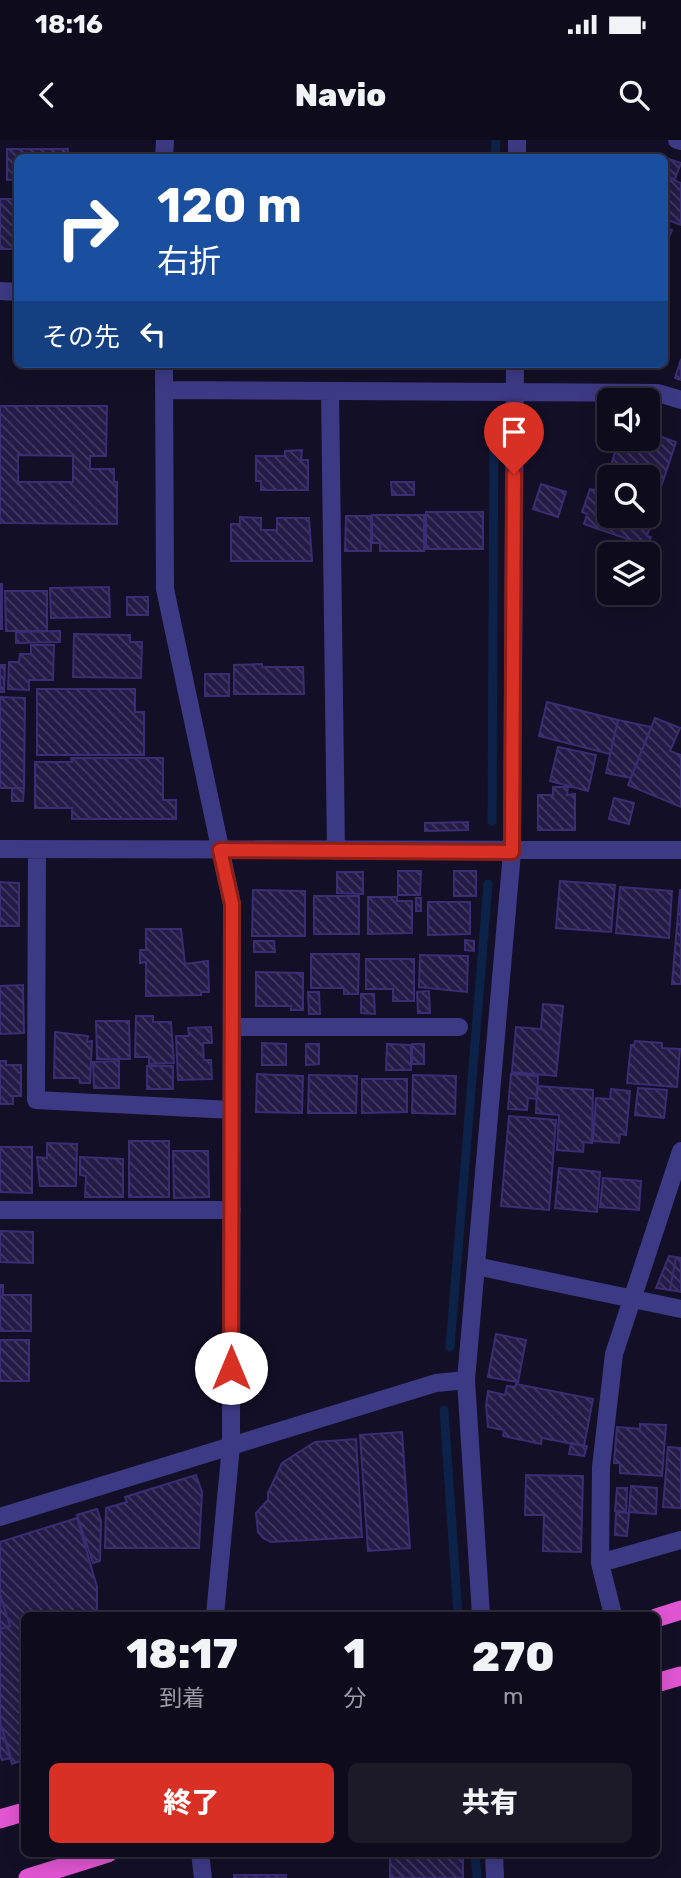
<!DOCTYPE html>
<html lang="ja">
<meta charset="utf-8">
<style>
:root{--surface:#0e0b1c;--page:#1c1929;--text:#f1f3f6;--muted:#9b9ba3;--line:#2e2b3b;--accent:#d93025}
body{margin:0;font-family:Rubik,"Noto Sans JP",sans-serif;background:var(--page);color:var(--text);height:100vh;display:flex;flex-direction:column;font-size:26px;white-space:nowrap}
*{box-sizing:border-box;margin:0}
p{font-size:23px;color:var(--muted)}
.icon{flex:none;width:38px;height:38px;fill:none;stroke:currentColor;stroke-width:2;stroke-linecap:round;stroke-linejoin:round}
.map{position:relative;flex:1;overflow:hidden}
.side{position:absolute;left:21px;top:1472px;width:639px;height:245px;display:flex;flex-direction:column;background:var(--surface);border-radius:10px;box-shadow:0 4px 18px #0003,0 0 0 2px var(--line)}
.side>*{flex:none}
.guide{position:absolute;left:14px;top:14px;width:654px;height:214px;border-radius:10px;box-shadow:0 4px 18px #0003,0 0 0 2px var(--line);background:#1a4fa0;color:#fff;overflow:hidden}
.controls{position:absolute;left:597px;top:248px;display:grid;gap:14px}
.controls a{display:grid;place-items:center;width:63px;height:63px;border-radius:10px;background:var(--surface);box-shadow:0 4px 18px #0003,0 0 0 2px var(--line);font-size:35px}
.pin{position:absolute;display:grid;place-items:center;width:60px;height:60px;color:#fff;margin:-72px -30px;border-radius:50% 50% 50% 0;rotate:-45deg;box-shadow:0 0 7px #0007}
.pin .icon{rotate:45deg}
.me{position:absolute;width:77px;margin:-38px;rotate:0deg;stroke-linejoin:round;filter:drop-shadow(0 0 5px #0008)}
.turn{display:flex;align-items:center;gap:24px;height:147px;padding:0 28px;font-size:32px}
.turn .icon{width:91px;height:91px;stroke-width:2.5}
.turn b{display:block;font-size:49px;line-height:60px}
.then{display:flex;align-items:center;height:66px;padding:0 28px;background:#0003;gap:14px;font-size:26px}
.eta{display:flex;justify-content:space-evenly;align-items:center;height:119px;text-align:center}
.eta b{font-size:42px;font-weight:800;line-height:49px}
.primary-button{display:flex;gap:14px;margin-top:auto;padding:14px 28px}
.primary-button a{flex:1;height:80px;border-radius:10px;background:var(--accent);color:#fff;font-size:28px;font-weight:800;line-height:80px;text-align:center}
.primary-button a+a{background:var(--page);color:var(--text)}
.status{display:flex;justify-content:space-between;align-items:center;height:49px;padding:0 35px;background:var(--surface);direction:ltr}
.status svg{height:19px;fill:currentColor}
header{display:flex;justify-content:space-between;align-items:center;height:91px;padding:0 28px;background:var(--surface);font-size:32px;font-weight:800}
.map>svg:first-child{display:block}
</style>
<div class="status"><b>18:16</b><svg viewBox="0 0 49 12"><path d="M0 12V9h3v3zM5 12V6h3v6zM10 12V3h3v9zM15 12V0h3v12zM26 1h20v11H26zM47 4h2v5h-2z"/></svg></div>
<header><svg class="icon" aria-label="back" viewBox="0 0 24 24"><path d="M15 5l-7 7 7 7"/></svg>Navio<svg class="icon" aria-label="search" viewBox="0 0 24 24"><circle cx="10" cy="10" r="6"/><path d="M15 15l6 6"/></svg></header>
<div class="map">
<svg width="681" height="1738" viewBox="0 0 681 1738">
<defs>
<pattern id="building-back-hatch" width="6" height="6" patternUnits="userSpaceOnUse" patternTransform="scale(1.75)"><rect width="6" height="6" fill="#241b47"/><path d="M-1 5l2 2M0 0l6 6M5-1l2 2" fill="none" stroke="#433b63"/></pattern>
</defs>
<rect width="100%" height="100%" fill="#130f26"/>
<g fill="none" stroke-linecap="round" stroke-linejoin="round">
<path stroke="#0c2248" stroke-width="9" d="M495,18L496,0
M492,681L494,281
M450,1207L488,744
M444,1270L458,1475
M475,1713L477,1738"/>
</g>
<path fill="url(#building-back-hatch)" stroke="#3b2d73" stroke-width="2" fill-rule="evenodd" d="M7,9H68L67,18H18V40H7Z
M666,18L681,23L675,39L665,36Z
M669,38L681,43V85L665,79V50Z
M0,59H18V109H0Z
M665,87L672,90L665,108Z
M681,219V240L675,238Z
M0,266H107L106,316H90V329H114V342H117V384L0,383ZM18,315L73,316V342H18Z
M648,292L676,302L661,347L649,342L651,337L611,325L619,299H648Z
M302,310L301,320H308V350H261V341H256V316H285V311Z
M599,338L609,341V376H648V362L657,366L647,396L651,397L648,406L584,384L587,374L582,372L590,349L595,350Z
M391,342H414V355H392Z
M541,344L566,352L558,377L533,369Z
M426,372H483V409H426Z
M372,375H424V411H380V403H372Z
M346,376H371V411H345Z
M240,377L261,378V390H277V378H309L312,421H231V384H240Z
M0,444H2V489H0Z
M109,447L110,477L51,478L50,448Z
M5,451H47V491H6Z
M127,457H148V475H127Z
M60,491V502L16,503V492Z
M74,494L130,495V502H142L141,538L73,537Z
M31,505H54L53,540H29V550L8,549L9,522H19L20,514H31Z
M262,524V527H303L304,554H234V525Z
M0,525H5L4,552H0Z
M205,534H229V556H205Z
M37,549H135V572H144V615H37Z
M0,557L25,558L24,648H0Z
M547,562L618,580L610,614L539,596Z
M655,578L680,588L670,611L681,615V667L628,645Z
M618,580L651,587L631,638L606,633Z
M558,607L596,615L588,651L550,641Z
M71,618H163V660H176V679H72V668H35V622H72Z
M553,647H568L567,655L575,654V690H538V655H553Z
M12,648H24L23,661H12Z
M614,658L634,663L629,684L609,679Z
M468,682V690L425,691V683Z
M398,731H421L420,755H398Z
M454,731H476V756H454Z
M337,732H363V754L337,753Z
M560,741L615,745L611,792L556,788Z
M0,742L19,743V786H0Z
M620,747L672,751L669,798L616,793Z
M253,750L305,751V796H252Z
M680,750H681V844H672Z
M314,756H359V794H314Z
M368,757H397V761H412V793L368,794Z
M416,758H421V771H416Z
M428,762H470V794L428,795Z
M146,789H181L185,824L208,821L209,852H201V855L146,856V822L140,823V810H146Z
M465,800L474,801V811L465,810Z
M254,801H274L275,812H254Z
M311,814H359L358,854H344V848H311Z
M420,815L468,816L467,852L419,847Z
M366,819H414V861H393V849H366Z
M256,832L303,833V870H291V866H256Z
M23,845L24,893L0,894V846Z
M429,851L430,873H418L417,852Z
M308,852H319L320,874H309Z
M361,854H374L375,874L361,873Z
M543,864L563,866L556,936L512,932L516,887L541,889Z
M136,876H153V882H171L174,923L149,924V917H135Z
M96,881H129L130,919H97Z
M211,887L212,903H203L204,920H211L212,939L178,940L176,896H189L188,888Z
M55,892L88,896L87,902L92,901L90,943H80L79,938H54Z
M635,901L662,903V908L680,909L677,947L627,943L631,905H634Z
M262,903L286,904V925H262Z
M306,904H319V924L306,925Z
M387,904L411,905V930H386Z
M412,904H424V924H412Z
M0,921H6V925H21V956H13V964H0Z
M119,921V948H94L93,922Z
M147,926H173V949H147Z
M257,934L303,936L302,973L256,972Z
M511,934L538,936L537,959L528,958L527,970L508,969Z
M309,935L357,936L356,973H308Z
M413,935L456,936L455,974L412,973Z
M362,939H407V972L362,973Z
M537,946L593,950L592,1003L584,1002L583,1012L557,1010L559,975L536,973Z
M638,948L667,950L664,978L635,975Z
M611,949L630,951L626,995L620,994L619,1003L593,1001L596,958L610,959Z
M509,976L556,980L549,1070L501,1066Z
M129,1001H169V1057H129Z
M47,1003L77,1004L76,1046H40L37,1017L47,1018Z
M0,1007H32V1053L0,1052Z
M173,1011H208L209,1057L174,1058Z
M80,1017L123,1019V1057H85L86,1036L80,1035Z
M559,1028L600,1032L597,1072L555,1068Z
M603,1038L641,1041L639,1070L600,1067Z
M0,1091L33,1092V1123L0,1122Z
M669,1116L676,1117L670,1150L656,1148Z
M676,1117L681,1118V1152L670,1150Z
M0,1145H3V1155H31V1191H0Z
M496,1194L526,1200L518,1242L488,1237Z
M0,1200H29V1241H0Z
M516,1244L593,1259L584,1306L542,1298L541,1304L503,1296L504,1290L488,1287L486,1265L488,1251L505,1255L507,1246L515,1247Z
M640,1284L666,1285L662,1336L620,1333V1323H614L617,1287L640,1289Z
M402,1292L410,1408L368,1411L360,1295Z
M356,1299L362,1397L271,1402L263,1398L258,1392L256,1373L268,1360V1353L282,1323L315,1302Z
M571,1303L587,1306L584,1316L569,1314Z
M668,1307L681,1308V1368L663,1367Z
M196,1335L202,1352L199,1408H105L106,1368L127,1362L125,1357Z
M526,1335L583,1336L581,1412L543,1411L544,1375H525Z
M631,1346L657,1348L656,1374L629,1372Z
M617,1348H627L626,1372L615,1371Z
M97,1369L101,1381L100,1421L93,1423L77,1375Z
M616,1372L629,1373L627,1396L615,1395Z
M77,1378L97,1447V1475H24V1620L12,1624L0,1582V1489L10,1486L0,1454V1402Z
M0,1454L10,1486L0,1489Z
M0,1582L11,1618L2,1620L0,1614Z
M390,1713H463V1738H390Z
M234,1735H269V1738H234Z
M269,1735H286V1738H269Z"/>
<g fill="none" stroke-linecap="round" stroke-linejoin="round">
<path stroke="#3d3a85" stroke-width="18" d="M677,0L681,1"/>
<path stroke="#3d3a85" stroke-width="18" d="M164,18L165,0
M517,18V0
M0,151L18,152
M164,224L165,449L232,764L231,1306L215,1475
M165,250L658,253L681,260
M330,251L336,711
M0,709L681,710
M37,710L36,960L232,970
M232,887H459
M0,1070H232
M476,1126L681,1169
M0,1377L436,1243L466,1240
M600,1423L681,1400
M481,1475L466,1240L512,712L515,224
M613,1475L600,1423L601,1327L614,1214L681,1011
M494,1713L495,1738"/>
<path stroke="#3d3a85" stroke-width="18" d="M200,1713L203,1738"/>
<path stroke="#e055d1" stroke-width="19" d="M656,1478L681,1470
M656,1543L681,1536
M0,1679L24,1672
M28,1738L108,1713"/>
</g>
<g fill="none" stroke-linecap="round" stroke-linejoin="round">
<defs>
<path id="route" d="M231,1228L232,764L220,710L512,712L514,334"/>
</defs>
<use href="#route" stroke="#8d1f18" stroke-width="18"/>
<use href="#route" stroke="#d93025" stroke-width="12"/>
</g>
</svg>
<div class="controls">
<a><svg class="icon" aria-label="sound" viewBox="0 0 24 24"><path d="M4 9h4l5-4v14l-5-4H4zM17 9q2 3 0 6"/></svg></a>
<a><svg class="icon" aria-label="search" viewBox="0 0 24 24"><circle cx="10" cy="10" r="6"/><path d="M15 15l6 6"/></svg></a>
<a><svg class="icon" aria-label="layers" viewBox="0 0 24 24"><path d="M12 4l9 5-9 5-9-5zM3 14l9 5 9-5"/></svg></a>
</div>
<div class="pin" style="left:514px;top:334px;background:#d93025"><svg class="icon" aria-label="arrive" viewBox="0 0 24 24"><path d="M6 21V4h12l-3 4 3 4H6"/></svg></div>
<svg class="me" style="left:231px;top:1228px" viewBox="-20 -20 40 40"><circle r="19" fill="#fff"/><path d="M0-13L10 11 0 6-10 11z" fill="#d93025"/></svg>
<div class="guide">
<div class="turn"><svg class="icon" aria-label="right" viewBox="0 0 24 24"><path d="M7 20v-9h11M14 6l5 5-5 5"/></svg><div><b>120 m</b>右折</div></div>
<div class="then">その先<svg class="icon" aria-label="left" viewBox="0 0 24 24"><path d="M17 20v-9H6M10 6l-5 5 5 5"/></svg></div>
</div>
<section class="side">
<div class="eta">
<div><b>18:17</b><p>到着</p></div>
<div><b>1</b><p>分</p></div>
<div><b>270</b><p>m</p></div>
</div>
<div class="primary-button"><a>終了</a><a>共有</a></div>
</section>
</div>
